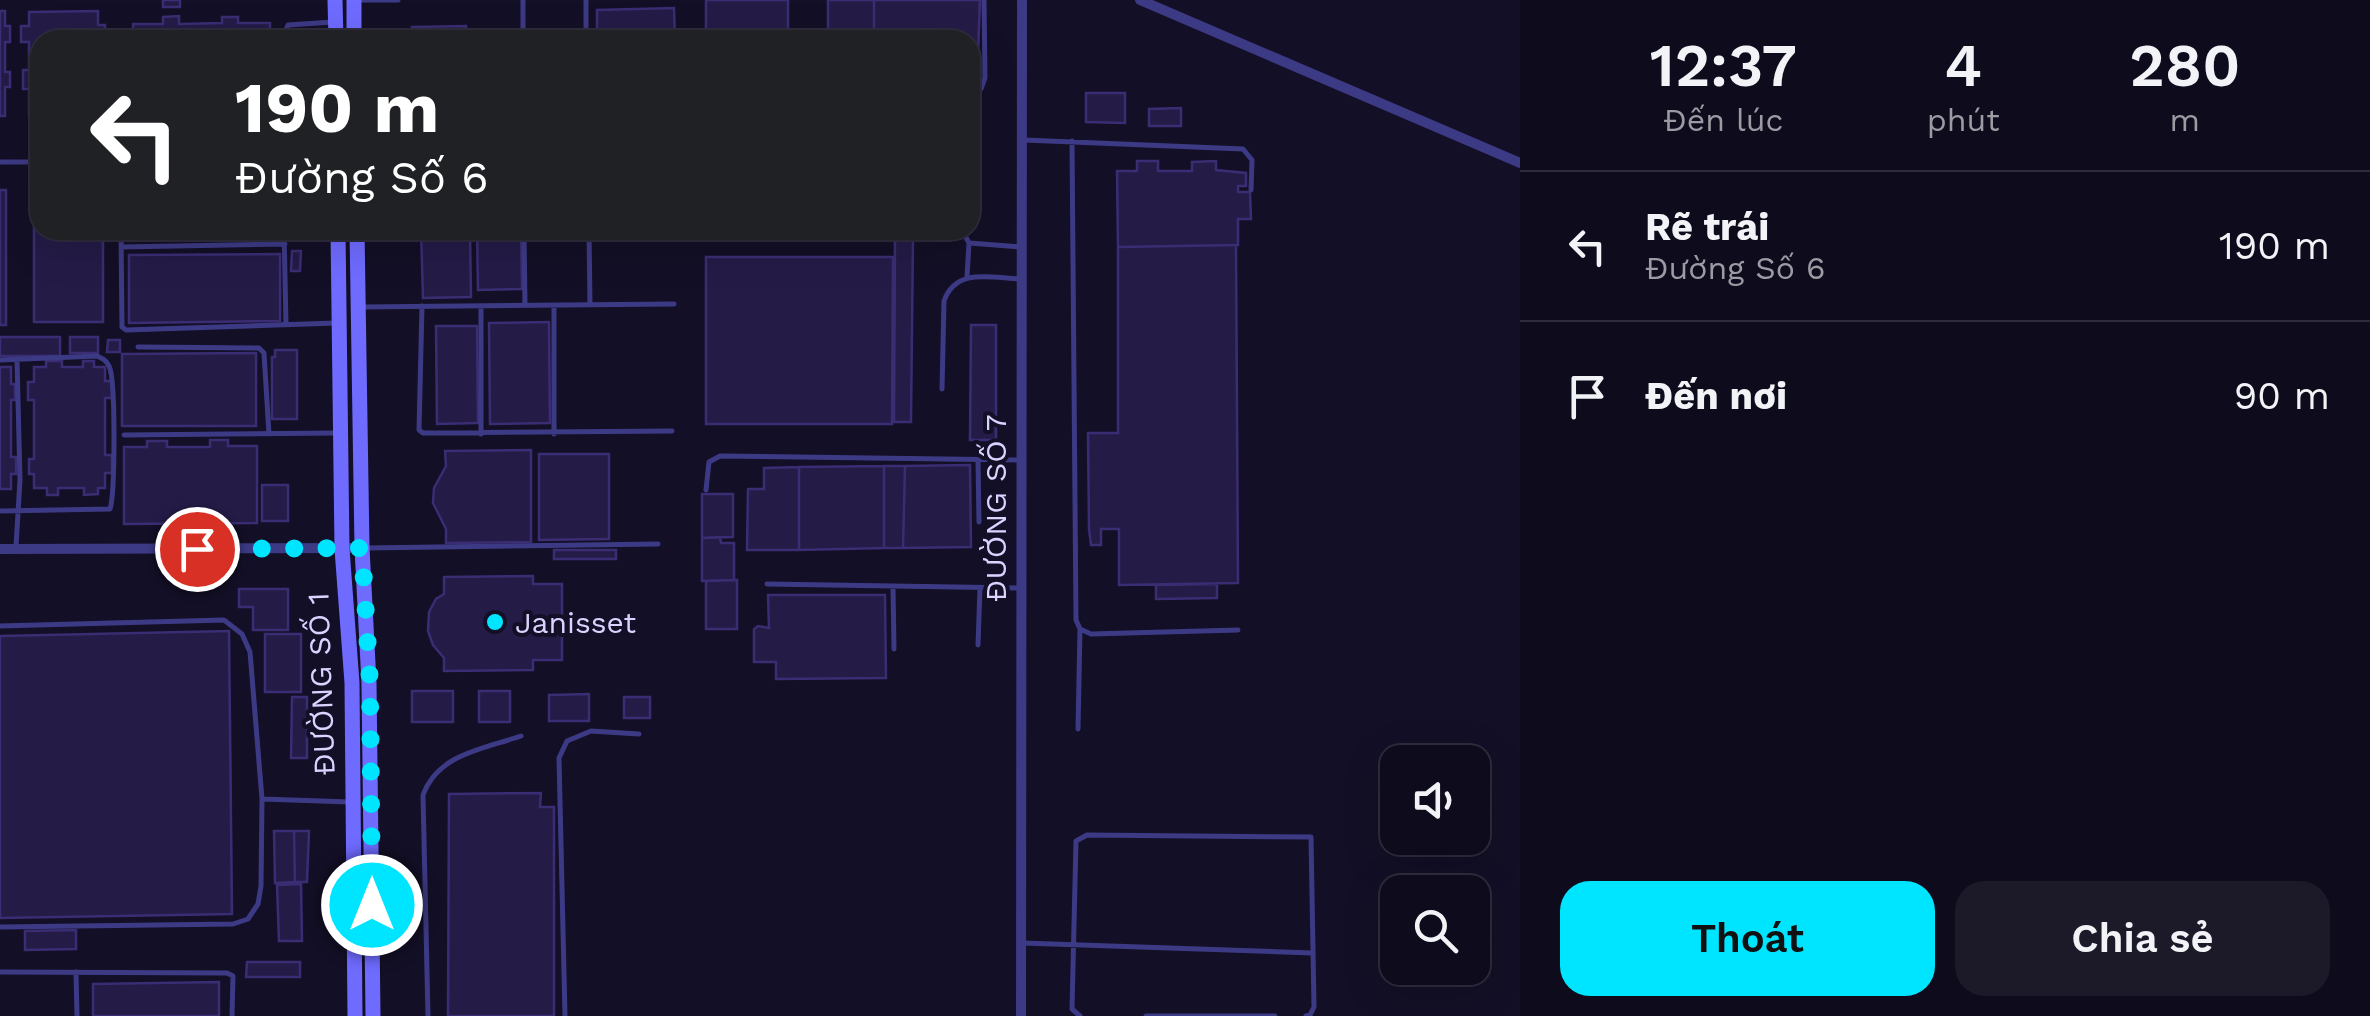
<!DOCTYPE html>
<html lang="vi">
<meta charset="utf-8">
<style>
:root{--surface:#0e0b1c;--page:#1c1929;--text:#f1f3f6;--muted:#9b9ba3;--line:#2e2b3b;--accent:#00e5ff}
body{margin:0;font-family:"Work Sans",sans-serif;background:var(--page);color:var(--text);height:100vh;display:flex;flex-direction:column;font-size:38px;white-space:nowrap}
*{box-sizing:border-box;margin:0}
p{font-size:32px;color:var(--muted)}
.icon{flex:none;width:55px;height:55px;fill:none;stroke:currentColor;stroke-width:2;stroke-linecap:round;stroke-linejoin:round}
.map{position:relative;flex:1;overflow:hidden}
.sheet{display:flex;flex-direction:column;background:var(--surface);width:850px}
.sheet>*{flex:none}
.banner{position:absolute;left:30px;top:30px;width:950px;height:210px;border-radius:30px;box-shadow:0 10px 40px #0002,0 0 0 2px var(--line);background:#202124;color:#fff;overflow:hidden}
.tools{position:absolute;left:1380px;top:745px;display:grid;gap:20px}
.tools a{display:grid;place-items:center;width:110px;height:110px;border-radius:20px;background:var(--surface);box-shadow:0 10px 40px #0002,0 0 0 2px var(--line);font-size:50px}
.pin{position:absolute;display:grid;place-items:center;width:85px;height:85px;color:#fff;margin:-42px;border:5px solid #fff;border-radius:50%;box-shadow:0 2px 10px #0007}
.me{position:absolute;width:110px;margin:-55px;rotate:0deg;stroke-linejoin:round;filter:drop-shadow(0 0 8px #0008)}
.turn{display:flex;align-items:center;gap:35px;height:210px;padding:0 40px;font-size:45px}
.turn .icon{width:130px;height:130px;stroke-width:2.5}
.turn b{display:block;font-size:70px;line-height:85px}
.eta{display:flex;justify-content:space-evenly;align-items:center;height:170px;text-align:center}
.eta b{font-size:60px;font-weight:600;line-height:70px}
.cta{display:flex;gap:20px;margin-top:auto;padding:20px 40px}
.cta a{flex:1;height:115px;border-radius:30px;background:var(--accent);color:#111;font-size:40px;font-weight:600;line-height:115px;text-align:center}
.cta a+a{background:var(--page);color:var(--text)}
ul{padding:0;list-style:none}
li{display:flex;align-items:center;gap:30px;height:150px;padding:0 40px;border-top:2px solid var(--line)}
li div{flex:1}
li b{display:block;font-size:38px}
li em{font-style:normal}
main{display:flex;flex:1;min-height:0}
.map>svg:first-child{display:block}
</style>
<main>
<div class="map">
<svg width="1520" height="1016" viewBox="0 0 1520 1016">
<rect width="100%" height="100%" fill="#130f26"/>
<path fill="#241b47" stroke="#3b2d73" stroke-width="2.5" d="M163,0H180V7H163Z
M706,0H788V40H706Z
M828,0H874V40H828Z
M874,0H980L977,80H970V40H874Z
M674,8L675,40H597V10Z
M0,11H5V26H10V42H5V72H10V87H5V116H0Z
M98,11V25H105V40H40V115L29,116V89H23V70H29V42H21V26H29V12Z
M179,16V24L222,23V17H238V23H270V40H133V24H163V17Z
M466,26V40H412V27Z
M1086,93H1125V123L1086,122Z
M1181,108V126H1149V109Z
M1137,161H1158V171H1192V162L1216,161V170L1246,173V186H1238V192H1250L1251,219H1238V245L1118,247L1117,171H1137Z
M0,190H6V325H0Z
M34,204H40V230H103V322H34Z
M128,230H279V237L128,238Z
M421,230H470L471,297L423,298Z
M477,230H521L522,289L478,290Z
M601,230H675V236L601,238Z
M704,230H912V236L704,237Z
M895,236H913L911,422H894Z
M1236,245L1238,583L1119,585V529H1101V545H1091L1089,529L1088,433H1118V247Z
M292,251H301L300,271H291Z
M280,254V321L129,323V255Z
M706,257H893L892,424H706Z
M549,322L550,423L490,424L489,323Z
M971,325H996V440H970Z
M436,326H477L478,423L437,424Z
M0,337H60V356H0Z
M70,337H98V353H70Z
M108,340H120V352H107Z
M275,350H297V419H272V357H275Z
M256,353V426H122V354Z
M46,361H62V367H83V361H94V367H105V381H112V398H105V455H112V473H105V488H98V494L84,495V488H58V495H47V488H34V474H29V459H34V400H28V382H34V367H46Z
M0,367H11V384H15V400H11V457H16V474H11V489H0Z
M210,440H228V446H257V523L124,524V447H147V441H167V447H210Z
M531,450V542L446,543V529L433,503L434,488L446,466L445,451Z
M539,454H609V539L539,540Z
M970,465L971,547L903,548L905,466Z
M884,466V548L799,550V467Z
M884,466H905L903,548H884Z
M799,467V550H747L748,489H764V468Z
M262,485H288V521H262Z
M702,494H733V537L702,538Z
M720,537L721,543H734V580L702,581V538Z
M554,550H616V559H554Z
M533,576V584H562V660H533V670L444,671V658L433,645L428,631L429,612L436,599L444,594V577Z
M737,580V629H706V581Z
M1217,584V598L1156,599V585Z
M239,589H288V630H253V607H239Z
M768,595H885L886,678L776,679V662H754V629L758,626L769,628Z
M229,631L232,914L0,918V636Z
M265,634H301V692H265Z
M412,691H453V722H412Z
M479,691H510V722H479Z
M589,694V721H549V695Z
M292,697H307V758H291Z
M624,697H650V718H624Z
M541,793L540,807H554V1016H448L449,794Z
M274,831H294L295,882L275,883Z
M294,831H309L307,882H295Z
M301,884L302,941H279L277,885Z
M76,930V949L25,950V931Z
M247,962H300V977H246Z
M219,982V1016H93V984Z"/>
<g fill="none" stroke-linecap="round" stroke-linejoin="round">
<path stroke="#3d3a85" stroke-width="5" d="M357,0H398
M523,0V40
M586,0V40
M282,40L288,25L333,22
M970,94L981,89L985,78L984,0
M1024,140L1243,149L1252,160L1251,190
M1072,141L1076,620L1080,629L1091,634L1238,630
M0,162H40
M121,230L122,327L126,330L336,323
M284,230L286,325
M524,230L525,305
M589,230L590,305
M962,230L969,243L1021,247
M121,247L285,244
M967,277L969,243
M422,306L419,430L423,433L672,431
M361,307L674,304
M138,347L259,348L264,353L269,434
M0,360L97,356C103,359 106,360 109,366C116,379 115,494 110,509L0,511
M942,389L944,301C956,267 991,278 1021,279
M481,434V306
M554,434V305
M124,435L337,433
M978,460L979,522
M706,490L709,462L720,456L1020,460
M16,546L20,480L17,360
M365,548L658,544
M767,584L1019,588
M893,587L894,649
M0,626L224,620L242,634L250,652L262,799L261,886L258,904L248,919L233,924L0,927
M978,645L980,588
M1078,729L1080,629
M262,799L350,802
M1023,943L1312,953
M0,972L227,973L233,976L232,1016
M76,972L77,1016
M428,1016L423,795C438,754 483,749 521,736
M565,1016L559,758L567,741L591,731L639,734
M1080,1016L1072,1009L1076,841L1087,835L1311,837L1314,1007L1310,1015L1306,1016
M1146,1016H1275"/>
<path stroke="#3d3a85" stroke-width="10" d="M1140,0L1520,163
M0,549L362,548
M1021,1016L1022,0"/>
<path stroke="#6f6bff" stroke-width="15" d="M335,0L336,40
M354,0V40
M338,230L342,549L352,683L355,1016
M357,230L362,548L369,683L373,1016"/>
</g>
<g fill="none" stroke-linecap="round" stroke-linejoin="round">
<path stroke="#00e5ff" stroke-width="18" stroke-dasharray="0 32.4" d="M197,549L362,548L370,683L372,905"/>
</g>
<circle fill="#00e5ff" stroke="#130f26" stroke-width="4" cx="495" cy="622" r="10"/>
<g text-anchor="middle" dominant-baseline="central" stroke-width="8" stroke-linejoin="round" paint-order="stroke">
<g font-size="30" fill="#d9d4ff" stroke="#130f26">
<text transform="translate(995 508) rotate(-90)">ĐƯỜNG SỐ 7</text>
<text transform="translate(321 684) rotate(-92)">ĐƯỜNG SỐ 1</text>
</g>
<g font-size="30" fill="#d9d4ff" stroke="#130f26" text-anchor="start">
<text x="515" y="622">Janisset</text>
</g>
</g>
</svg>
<div class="tools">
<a><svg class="icon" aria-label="sound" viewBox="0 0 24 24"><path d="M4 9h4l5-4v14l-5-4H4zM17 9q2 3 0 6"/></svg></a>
<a><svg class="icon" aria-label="search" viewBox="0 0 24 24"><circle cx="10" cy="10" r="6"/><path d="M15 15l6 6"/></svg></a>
</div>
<div class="pin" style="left:197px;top:549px;background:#d93025"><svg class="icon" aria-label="arrive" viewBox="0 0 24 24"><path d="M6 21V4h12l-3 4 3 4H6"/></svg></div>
<svg class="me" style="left:372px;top:905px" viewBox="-20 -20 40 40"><circle r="17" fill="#00e5ff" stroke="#fff" stroke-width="3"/><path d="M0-11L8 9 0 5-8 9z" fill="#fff"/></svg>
<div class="banner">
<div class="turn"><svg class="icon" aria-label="left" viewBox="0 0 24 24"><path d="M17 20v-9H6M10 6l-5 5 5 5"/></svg><div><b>190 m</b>Đường Số 6</div></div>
</div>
</div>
<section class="sheet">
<div class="eta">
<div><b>12:37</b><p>Đến lúc</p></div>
<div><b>4</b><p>phút</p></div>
<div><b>280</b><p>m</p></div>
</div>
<ul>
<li><svg class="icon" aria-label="left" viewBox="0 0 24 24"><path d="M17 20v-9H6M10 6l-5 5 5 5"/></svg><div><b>Rẽ trái</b><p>Đường Số 6</p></div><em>190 m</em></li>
<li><svg class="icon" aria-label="arrive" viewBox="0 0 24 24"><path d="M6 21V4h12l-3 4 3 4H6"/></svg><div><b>Đến nơi</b></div><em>90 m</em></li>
</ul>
<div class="cta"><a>Thoát</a><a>Chia sẻ</a></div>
</section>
</main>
